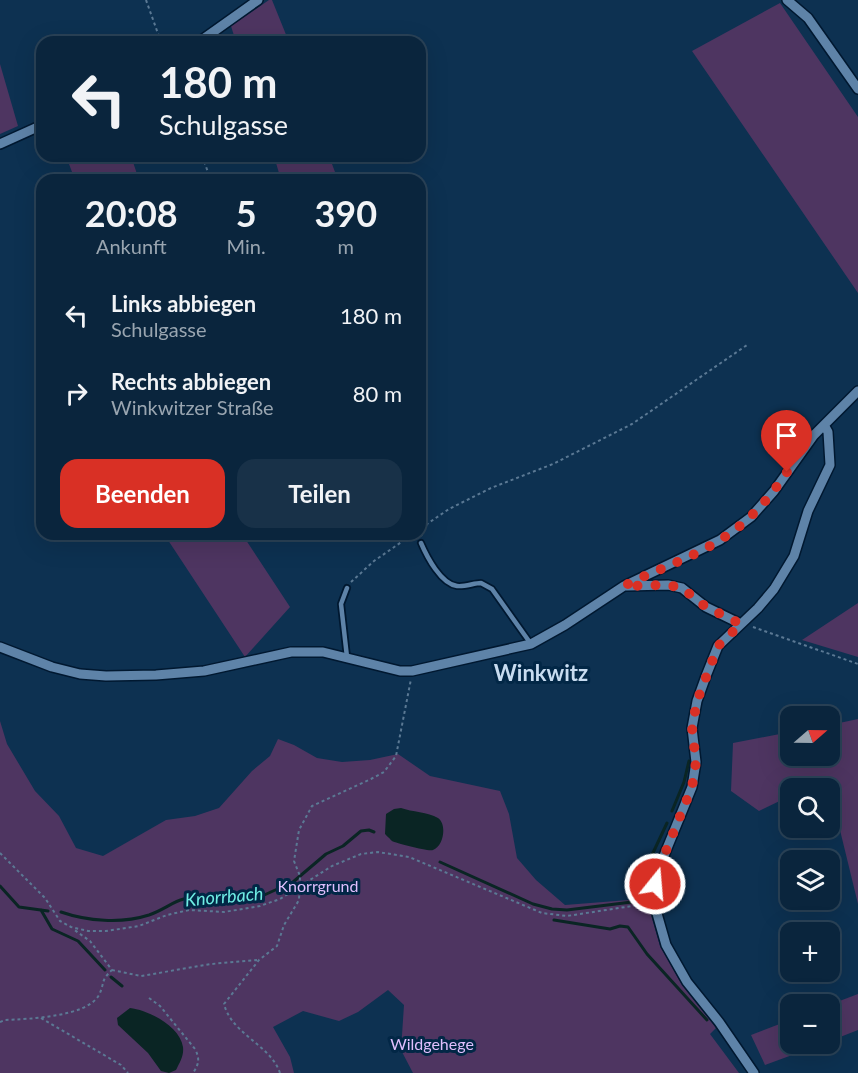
<!DOCTYPE html>
<html lang="de">
<meta charset="utf-8">
<style>
:root{--surface:#0a253d;--page:#183148;--text:#f1f3f6;--muted:#99a5b0;--line:#2a4257;--accent:#d93025}
body{margin:0;font-family:Lato,sans-serif;background:var(--page);color:var(--text);height:100vh;display:flex;flex-direction:column;font-size:22px;white-space:nowrap}
*{box-sizing:border-box;margin:0}
p{font-size:20px;color:var(--muted)}
.icon{flex:none;width:33px;height:33px;fill:none;stroke:currentColor;stroke-width:2;stroke-linecap:round;stroke-linejoin:round}
.map{position:relative;flex:1;overflow:hidden}
.panel{position:absolute;left:36px;top:174px;width:390px;height:366px;display:flex;flex-direction:column;background:var(--surface);border-radius:18px;box-shadow:0 6px 24px #0002,0 0 0 2px var(--line)}
.panel>*{flex:none}
.guide{position:absolute;left:36px;top:36px;width:390px;height:126px;border-radius:18px;box-shadow:0 6px 24px #0002,0 0 0 2px var(--line);background:#0a253d;color:var(--text);overflow:hidden}
.needle{width:39px;rotate:70deg}
.fabs{position:absolute;left:780px;top:706px;display:grid;gap:12px}
.fabs a{display:grid;place-items:center;width:60px;height:60px;border-radius:12px;background:var(--surface);box-shadow:0 6px 24px #0002,0 0 0 2px var(--line);font-size:30px}
.pin{position:absolute;display:grid;place-items:center;width:51px;height:51px;color:#fff;margin:-62px -26px;border-radius:50% 50% 50% 0;rotate:-45deg;box-shadow:0 0 6px #0007}
.pin .icon{rotate:45deg}
.me{position:absolute;width:66px;margin:-33px;rotate:17deg;stroke-linejoin:round;filter:drop-shadow(0 0 4px #0008)}
.turn{display:flex;align-items:center;gap:21px;height:126px;padding:0 24px;font-size:27px}
.turn .icon{width:78px;height:78px;stroke-width:2.5}
.turn b{display:block;font-size:42px;line-height:51px}
.eta{display:flex;justify-content:space-evenly;align-items:center;height:102px;text-align:center}
.eta b{font-size:36px;font-weight:700;line-height:42px}
.action{display:flex;gap:12px;margin-top:auto;padding:12px 24px}
.action a{flex:1;height:69px;border-radius:18px;background:var(--accent);color:#fff;font-size:24px;font-weight:700;line-height:69px;text-align:center}
.action a+a{background:var(--page);color:var(--text)}
ul{padding:0;list-style:none}
li{display:flex;align-items:center;gap:18px;height:78px;padding:0 24px}
li div{flex:1}
li b{display:block;font-size:22px}
li em{font-style:normal}
.map>svg:first-child{display:block}
</style>
<div class="map">
<svg width="858" height="1073" viewBox="0 0 858 1073">
<rect width="100%" height="100%" fill="#0d3151"/>
<path fill="#4e3561" d="M269,0H272L289,42H236L231,26Z
M780,3L858,117V293L692,51Z
M0,64L18,126L0,134Z
M66,156H131L139,180H75Z
M274,156H329L338,180H281Z
M164,534H242L290,607L245,657Z
M858,603V657L802,640Z
M858,719V904L830,789L819,783L805,789H790V796L759,811L731,791L733,743L790,732V756H830V725Z
M0,721L7,744L35,791L59,816L76,848L103,856L166,820L195,816L219,808L252,771L270,756L278,739L294,745L317,758L342,762L370,760L398,754L430,776L500,791L509,814L517,858L536,880L565,905L641,899L647,901L660,946L682,985L716,1028L710,1034L739,1073H413L401,1050L404,1005L388,990L358,1012L339,1021L303,1011L273,1027L290,1057L294,1073H0Z
M858,994V1030L830,1041L829,1005Z
M790,1020V1044H822L765,1065L751,1035Z"/>
<path fill="#0a2524" d="M401,808C412,812 428,812 438,818C447,824 444,846 433,850C429,852 396,843 392,841C391,840 386,835 385,834L386,814L394,809Z
M130,1008C148,1010 180,1026 183,1047C184,1056 180,1062 176,1070L169,1073L161,1071L148,1053L118,1025L117,1018Z"/>
<g fill="none" stroke-linecap="round" stroke-linejoin="round">
<path stroke="#0a2524" stroke-width="3" d="M672,811L684,782L689,761
M440,862L533,904L552,909L567,910L640,901L645,897L652,855L667,823
M0,886L19,907L48,911
M41,910L52,929L78,941L105,970
M61,912C87,921 121,924 149,915C172,907 179,893 205,900L262,896L293,882L326,854L343,846L361,831L369,830L374,832
M554,920L610,929L620,926L628,927L647,954L707,1020
M111,977L122,986"/>
<defs>
<path id="service" d="M421,543C427,557 441,584 457,586C465,587 474,583 481,583L492,589L531,644
M347,657L341,604L347,588"/>
<path id="minor" d="M787,0L808,18L858,89
M199,42L258,0
M0,144L42,125
M627,586L668,585L682,588L706,607L741,624
M0,647L52,667L80,674L106,676L156,675L204,671L291,652H323L400,671H412L531,644L565,625L624,586L720,540L751,517L774,491L814,435L858,391
M754,1073L719,1022L687,982L666,945L654,903L655,883L659,868L692,787L696,762L692,728L697,701L706,676L718,646L758,608L774,589L794,556L808,511L830,465L828,432L824,425"/>
</defs>
<use href="#service" stroke="#001830" stroke-width="8"/>
<use href="#minor" stroke="#001830" stroke-width="12"/>
<path stroke="#5b7994" stroke-width="2" stroke-dasharray="3 3" stroke-linecap="butt" d="M146,0L161,42
M202,156L211,180
M407,534L415,539
M421,536L427,524L449,509L491,488L553,464L632,424L747,345
M351,582L374,561L413,534
M753,627L858,664
M0,853L45,898L60,921L71,927L88,931H106L139,926L167,915L189,910L224,912L260,906L280,899L332,866L361,854L378,852L409,857L542,913L567,916L645,904
M112,970L141,976L211,964L257,960
M149,998L160,1006L195,1049C200,1059 199,1064 193,1073
M41,1018L121,1065L128,1073
M0,1022L5,1020C28,1019 87,1017 99,995C105,983 100,981 112,970L90,941L73,929
M280,1073C270,1044 232,1035 224,1004L259,960L277,946L284,925L299,900L300,876L294,861L299,830L312,806L371,779L384,772L396,756L411,679"/>
<use href="#service" stroke="#5e83a8" stroke-width="4.5"/>
<use href="#minor" stroke="#5e83a8" stroke-width="9"/>
</g>
<g fill="none" stroke-linecap="round" stroke-linejoin="round">
<path stroke="#d93025" stroke-width="10" stroke-dasharray="0 18" d="M655,884L659,868L692,787L696,762L692,728L697,701L718,646L741,624L706,607L682,588L668,585L624,586C655,570 690,559 720,540C748,523 769,499 787,472"/>
</g>
<g text-anchor="middle" dominant-baseline="central" stroke-width="6" stroke-linejoin="round" paint-order="stroke">
<g font-size="16" fill="#e0bffd" stroke="#022746">
<text x="318" y="885">Knorrgrund</text>
<text x="432" y="1043">Wildgehege</text>
</g>
<g font-size="18" font-style="italic" fill="#6fede4" stroke="#022746">
<text transform="translate(224 896) rotate(-5)">Knorrbach</text>
</g>
<g font-size="22" font-weight="bold" fill="#c8dcf0" stroke="#022746">
<text x="541" y="672">Winkwitz</text>
</g>
</g>
</svg>
<div class="fabs">
<a><svg class="needle" viewBox="-14 -14 28 28"><path d="M0-13l5 13h-10z" fill="#e53935"/><path d="M0 13l5-13h-10z" fill="#99a5b0"/></svg></a>
<a><svg class="icon" aria-label="search" viewBox="0 0 24 24"><circle cx="10" cy="10" r="6"/><path d="M15 15l6 6"/></svg></a>
<a><svg class="icon" aria-label="layers" viewBox="0 0 24 24"><path d="M12 4l9 5-9 5-9-5zM3 14l9 5 9-5"/></svg></a>
<a>+</a>
<a>−</a>
</div>
<div class="pin" style="left:787px;top:472px;background:#d93025"><svg class="icon" aria-label="arrive" viewBox="0 0 24 24"><path d="M6 21V4h12l-3 4 3 4H6"/></svg></div>
<svg class="me" style="left:655px;top:884px" viewBox="-20 -20 40 40"><circle r="17" fill="#d93025" stroke="#fff" stroke-width="3"/><path d="M0-11L8 9 0 5-8 9z" fill="#fff"/></svg>
<div class="guide">
<div class="turn"><svg class="icon" aria-label="left" viewBox="0 0 24 24"><path d="M17 20v-9H6M10 6l-5 5 5 5"/></svg><div><b>180 m</b>Schulgasse</div></div>
</div>
<section class="panel">
<div class="eta">
<div><b>20:08</b><p>Ankunft</p></div>
<div><b>5</b><p>Min.</p></div>
<div><b>390</b><p>m</p></div>
</div>
<ul>
<li><svg class="icon" aria-label="left" viewBox="0 0 24 24"><path d="M17 20v-9H6M10 6l-5 5 5 5"/></svg><div><b>Links abbiegen</b><p>Schulgasse</p></div><em>180 m</em></li>
<li><svg class="icon" aria-label="right" viewBox="0 0 24 24"><path d="M7 20v-9h11M14 6l5 5-5 5"/></svg><div><b>Rechts abbiegen</b><p>Winkwitzer Straße</p></div><em>80 m</em></li>
</ul>
<div class="action"><a>Beenden</a><a>Teilen</a></div>
</section>
</div>
